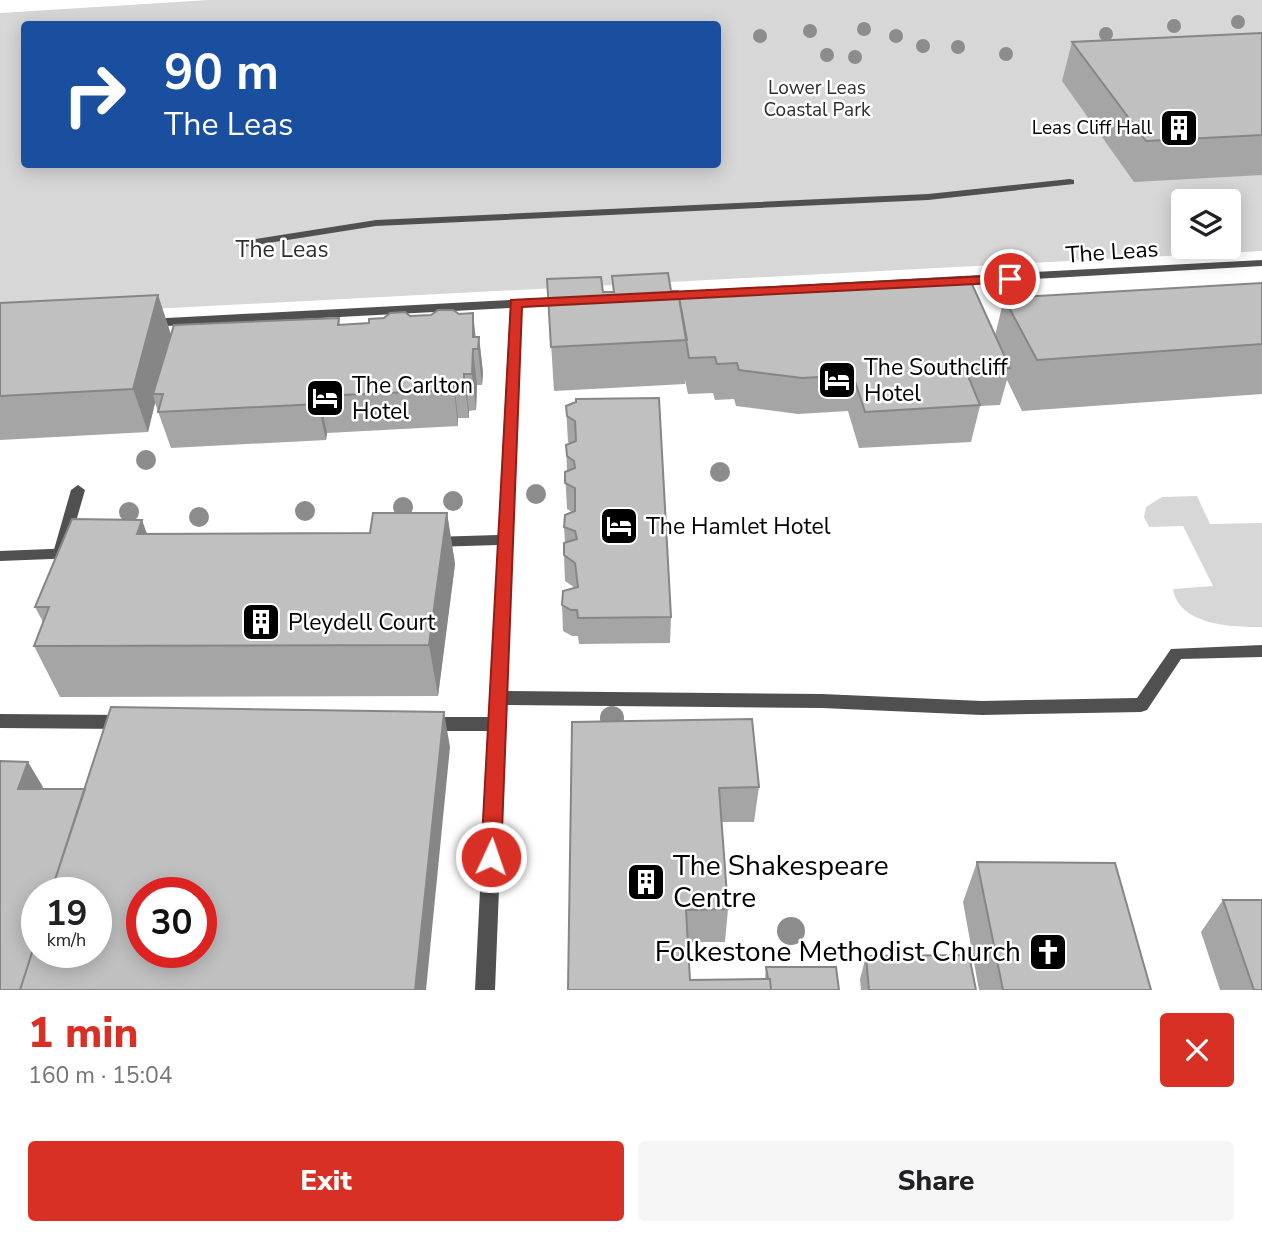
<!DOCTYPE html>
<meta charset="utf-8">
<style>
:root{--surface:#fff;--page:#f6f6f6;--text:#202124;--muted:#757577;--accent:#d93025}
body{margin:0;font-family:"Nunito Sans",sans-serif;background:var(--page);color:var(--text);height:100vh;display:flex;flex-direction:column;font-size:26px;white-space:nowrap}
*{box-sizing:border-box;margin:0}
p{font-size:23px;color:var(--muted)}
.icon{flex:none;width:38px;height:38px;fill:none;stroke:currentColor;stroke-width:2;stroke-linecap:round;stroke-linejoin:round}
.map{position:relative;height:990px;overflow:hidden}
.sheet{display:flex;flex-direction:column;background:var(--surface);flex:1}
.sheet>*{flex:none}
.guide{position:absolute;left:21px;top:21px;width:700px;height:147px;border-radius:7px;box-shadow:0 4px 18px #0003;background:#1a4fa0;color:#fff;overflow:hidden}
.tools{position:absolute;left:1171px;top:189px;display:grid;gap:14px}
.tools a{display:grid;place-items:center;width:70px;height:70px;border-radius:7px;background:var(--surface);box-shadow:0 4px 18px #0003;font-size:35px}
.speed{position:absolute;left:21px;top:877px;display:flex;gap:14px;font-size:35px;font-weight:700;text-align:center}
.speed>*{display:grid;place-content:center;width:91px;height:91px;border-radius:50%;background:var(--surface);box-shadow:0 4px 18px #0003;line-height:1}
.speed small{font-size:18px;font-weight:400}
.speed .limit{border:10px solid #d22;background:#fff;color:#111}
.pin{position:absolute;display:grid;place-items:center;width:60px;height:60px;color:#fff;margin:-30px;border:4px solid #fff;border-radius:50%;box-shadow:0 2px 7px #0007}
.me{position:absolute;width:77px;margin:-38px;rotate:3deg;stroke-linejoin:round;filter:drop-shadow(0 0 5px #0008)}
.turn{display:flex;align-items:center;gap:24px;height:147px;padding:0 28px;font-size:32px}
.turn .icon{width:91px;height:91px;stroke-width:2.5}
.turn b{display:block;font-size:49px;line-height:60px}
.round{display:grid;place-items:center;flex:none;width:74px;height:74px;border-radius:7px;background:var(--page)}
.overview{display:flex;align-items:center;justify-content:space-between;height:119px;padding:0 28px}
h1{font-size:42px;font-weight:800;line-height:52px;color:var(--accent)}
.action{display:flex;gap:14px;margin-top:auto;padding:14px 28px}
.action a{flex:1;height:80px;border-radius:7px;background:var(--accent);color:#fff;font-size:28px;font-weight:800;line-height:80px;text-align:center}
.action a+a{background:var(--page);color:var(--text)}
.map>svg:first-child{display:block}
</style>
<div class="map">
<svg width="1262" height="990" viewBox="0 0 1262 990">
<rect width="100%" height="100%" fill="#fff"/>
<path fill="#d7d7d7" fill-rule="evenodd" d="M209,0H1262V251L0,317V13ZM24,24H718V164H24ZM1183,201H1228V247H1183Z
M1197,496L1210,524L1262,523V627C1233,627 1179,626 1173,589L1213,586L1183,526L1149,527L1144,517L1146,507L1162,497Z"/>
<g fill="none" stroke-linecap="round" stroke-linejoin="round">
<path fill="#505050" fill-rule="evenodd" d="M1070,179L1074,180V184L928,200L376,226L243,247L237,244L243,241L376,220L928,194Z
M78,485L85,490L67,553L65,557H55L53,553L71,490Z
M1262,645V657L1181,659L1147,710L1141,712L982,715L822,708L499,705L493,703L491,698L493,693L499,691L822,694L982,701L1137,698L1171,649Z"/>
<path fill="#505050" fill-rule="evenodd" d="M1262,260V266L662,300L656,296L662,292Z
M565,297L569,298V304L522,307L495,990H475L488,731H428L422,729L420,724L422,719L428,717H489L498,545L432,547L427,546L425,542L427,538L432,537L498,535L510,308L148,327L142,323L148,319Z
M76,548L81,549L83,553L81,557L76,558L0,561V551Z
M0,714L125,715L131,717L133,722L131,727L125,729L0,728Z"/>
</g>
<g fill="#8c8c8c">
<circle cx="1238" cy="22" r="7"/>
<circle cx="1174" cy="26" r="7"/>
<circle cx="864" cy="29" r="7"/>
<circle cx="810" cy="31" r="7"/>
<circle cx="1106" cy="34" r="7"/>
<circle cx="760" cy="36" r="7"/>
<circle cx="896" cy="36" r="7"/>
<circle cx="923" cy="46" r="7"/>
<circle cx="958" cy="47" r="7"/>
<circle cx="1006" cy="54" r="7"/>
<circle cx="827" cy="55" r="7"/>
<circle cx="855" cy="57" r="7"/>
<circle cx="146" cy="460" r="10"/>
<circle cx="720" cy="472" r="10"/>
<circle cx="536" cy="494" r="10"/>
<circle cx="453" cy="501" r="10"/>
<circle cx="403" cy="507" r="10"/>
<circle cx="305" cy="511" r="10"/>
<circle cx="129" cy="512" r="10"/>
<circle cx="199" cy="517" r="10"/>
<circle cx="612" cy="718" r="12"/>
<circle cx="791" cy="931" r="14"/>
</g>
<path fill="#a5a5a5" d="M1262,33V175L1134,182L1062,81L1072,42Z
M612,276L671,291L679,298L995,336L1004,298L1262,283V394L1022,411L1007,380L1000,405L980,406L971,442L859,448L848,411L798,414L736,406L734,399L715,400L713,393L688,394L685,380V384L554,391L547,279L603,292H613Z
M158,295L171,335L339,318L340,325L369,323L410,316L479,337L483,373L482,385H477L476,410L469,411V418H458V426L327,433L326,440L171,448L155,403L148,432L0,440V303Z
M576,402L671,617L670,643L579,644L578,636H572L563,631L562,605L575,588L565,581L564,555L565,543L564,527L572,512L567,509L565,472L567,471L566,445L570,444L568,442L566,406Z
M447,513L455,564L438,696L60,697L34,646L43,622L35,607L147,534L370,533Z
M572,722L759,787L754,822H722L728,909L725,942H688L690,980L765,979L766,967L839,990H568Z
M977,862L1151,990H979L963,902Z
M1223,900L1262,990H1220L1201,932Z
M866,956L976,990H861L860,979Z"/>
<path fill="#868686" d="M158,295L172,338L153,394L155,403L148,432L133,389Z
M473,313L477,349L473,337Z
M479,337L483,373L482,385L478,349Z
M473,349L477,385L476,410L472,374Z
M464,374L469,411V418L464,381Z
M454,382L458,418V426L454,390Z
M319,396L327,433L326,440L318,404Z
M447,513L455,564L438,696L429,645Z
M142,520L161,572L137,534Z
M444,712L450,747L426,990H415Z
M28,762L43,787L33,814L18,789Z"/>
<path fill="#c0c0c0" stroke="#868686" stroke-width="2" fill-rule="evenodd" d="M1262,33V135L1146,141L1072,42Z
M668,273L671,291H678L687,340L551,347L547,279L601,277L603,292H614L612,276Z
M971,282L1010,368L966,371L980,405L865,412L853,375L802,378L739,370L737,363L717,364L715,357L689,358L679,298Z
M1262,283V344L1037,360L1004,298Z
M158,295L133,389L0,396V303Z
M438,310H453L459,314L473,313V337H479L478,349H473L472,374H464V381L454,382V390L319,396L318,404L158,412L163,394H153L174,325L339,318L338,325L369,323V319L384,318L390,313L405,312L410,316L431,315Z
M659,398L671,617L578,618L577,610H571L562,605L563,591L578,587L575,563L564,555V543L577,539L575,531L564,527L565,515L575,511V488L565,483V472L575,468L574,461L567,456L566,445L576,441L575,421L567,416L566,406L576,402V399Z
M373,513H447L429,645L34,646L49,607H35L72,519L142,520L137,534L370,533Z
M111,707L444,712L415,990H20L37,937V952H96V892H51ZM142,892H201V952H142Z
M752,719L759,787L719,788L728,909L686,910L690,980L770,979L771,990H568L572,722Z
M0,761L28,762L18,789H85L51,892H37V937L20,990H0Z
M977,862L1115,863L1151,990H1003Z
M1223,900H1262V990H1254Z
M969,955L976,990H869L866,956Z
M766,967H836L839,990H771L770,979H768Z"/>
<path fill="#d93025" stroke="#8d1f18" stroke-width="2" d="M1010,275L1017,279L1015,282L522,307L501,857L498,864L491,866L484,864L481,857L511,300Z"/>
<defs>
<symbol id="building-square" viewBox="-11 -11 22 22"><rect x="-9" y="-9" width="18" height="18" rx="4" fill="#000" stroke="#fff"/><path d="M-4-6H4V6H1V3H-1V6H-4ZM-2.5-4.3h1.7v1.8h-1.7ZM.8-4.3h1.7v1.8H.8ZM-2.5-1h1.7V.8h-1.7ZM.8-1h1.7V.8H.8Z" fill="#fff"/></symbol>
<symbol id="hotel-square" viewBox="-11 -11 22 22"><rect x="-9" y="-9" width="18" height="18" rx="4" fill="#000" stroke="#fff"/><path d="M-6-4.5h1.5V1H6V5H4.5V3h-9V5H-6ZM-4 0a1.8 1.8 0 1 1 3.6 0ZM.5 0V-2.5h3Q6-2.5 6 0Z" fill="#fff"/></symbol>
<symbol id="church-square" viewBox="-11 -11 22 22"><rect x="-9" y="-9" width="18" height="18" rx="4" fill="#000" stroke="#fff"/><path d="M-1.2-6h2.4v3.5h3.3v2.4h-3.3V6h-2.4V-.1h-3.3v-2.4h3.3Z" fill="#fff"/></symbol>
</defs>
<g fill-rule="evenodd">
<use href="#building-square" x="1157" y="106" width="44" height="44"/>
<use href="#hotel-square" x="815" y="358" width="44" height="44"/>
<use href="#hotel-square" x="303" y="376" width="44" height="44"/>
<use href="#hotel-square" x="597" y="504" width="44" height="44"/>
<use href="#building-square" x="239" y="600" width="44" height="44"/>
<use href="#building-square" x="624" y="860" width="44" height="44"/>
<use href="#church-square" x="1026" y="930" width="44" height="44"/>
</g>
<g text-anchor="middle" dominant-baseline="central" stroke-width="5" stroke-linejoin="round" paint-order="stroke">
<g font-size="19" fill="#2e2e2e" stroke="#fff">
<text x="817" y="88">Lower Leas<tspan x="817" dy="22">Coastal Park</tspan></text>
</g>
<g font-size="19" fill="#000" stroke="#fff" text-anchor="end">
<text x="1152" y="128">Leas Cliff Hall</text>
</g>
<g font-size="23" fill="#2e2e2e" stroke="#fff">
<text x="282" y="249">The Leas</text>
</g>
<g font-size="23" fill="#000" stroke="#fff">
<text transform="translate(1112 252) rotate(-4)">The Leas</text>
</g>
<g font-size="23" fill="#000" stroke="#fff" text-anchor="start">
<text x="864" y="367">The Southcliff<tspan x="864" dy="26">Hotel</tspan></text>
<text x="352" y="385">The Carlton<tspan x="352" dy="26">Hotel</tspan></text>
<text x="646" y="526">The Hamlet Hotel</text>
<text x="288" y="622">Pleydell Court</text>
</g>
<g font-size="28" fill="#000" stroke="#fff" text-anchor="start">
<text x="673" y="866">The Shakespeare<tspan x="673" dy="32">Centre</tspan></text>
<text x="1021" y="952" text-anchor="end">Folkestone Methodist Church</text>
</g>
</g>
</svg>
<div class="tools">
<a><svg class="icon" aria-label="layers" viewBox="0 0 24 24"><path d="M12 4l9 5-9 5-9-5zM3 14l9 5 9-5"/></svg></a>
</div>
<div class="speed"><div>19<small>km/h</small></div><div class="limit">30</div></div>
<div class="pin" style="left:1010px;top:279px;background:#d93025"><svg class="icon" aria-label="arrive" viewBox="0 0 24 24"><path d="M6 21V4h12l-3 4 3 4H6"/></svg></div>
<svg class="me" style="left:491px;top:857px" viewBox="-20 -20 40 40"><circle r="17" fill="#d93025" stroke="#fff" stroke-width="3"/><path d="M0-11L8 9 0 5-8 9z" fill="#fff"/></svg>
<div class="guide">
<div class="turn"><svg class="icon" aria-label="right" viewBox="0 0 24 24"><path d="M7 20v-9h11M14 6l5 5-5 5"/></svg><div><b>90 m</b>The Leas</div></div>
</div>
</div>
<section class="sheet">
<div class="overview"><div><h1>1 min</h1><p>160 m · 15:04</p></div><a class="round" style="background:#d93025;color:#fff"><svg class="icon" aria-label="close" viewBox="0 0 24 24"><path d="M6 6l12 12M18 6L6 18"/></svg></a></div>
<div class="action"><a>Exit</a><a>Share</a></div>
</section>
